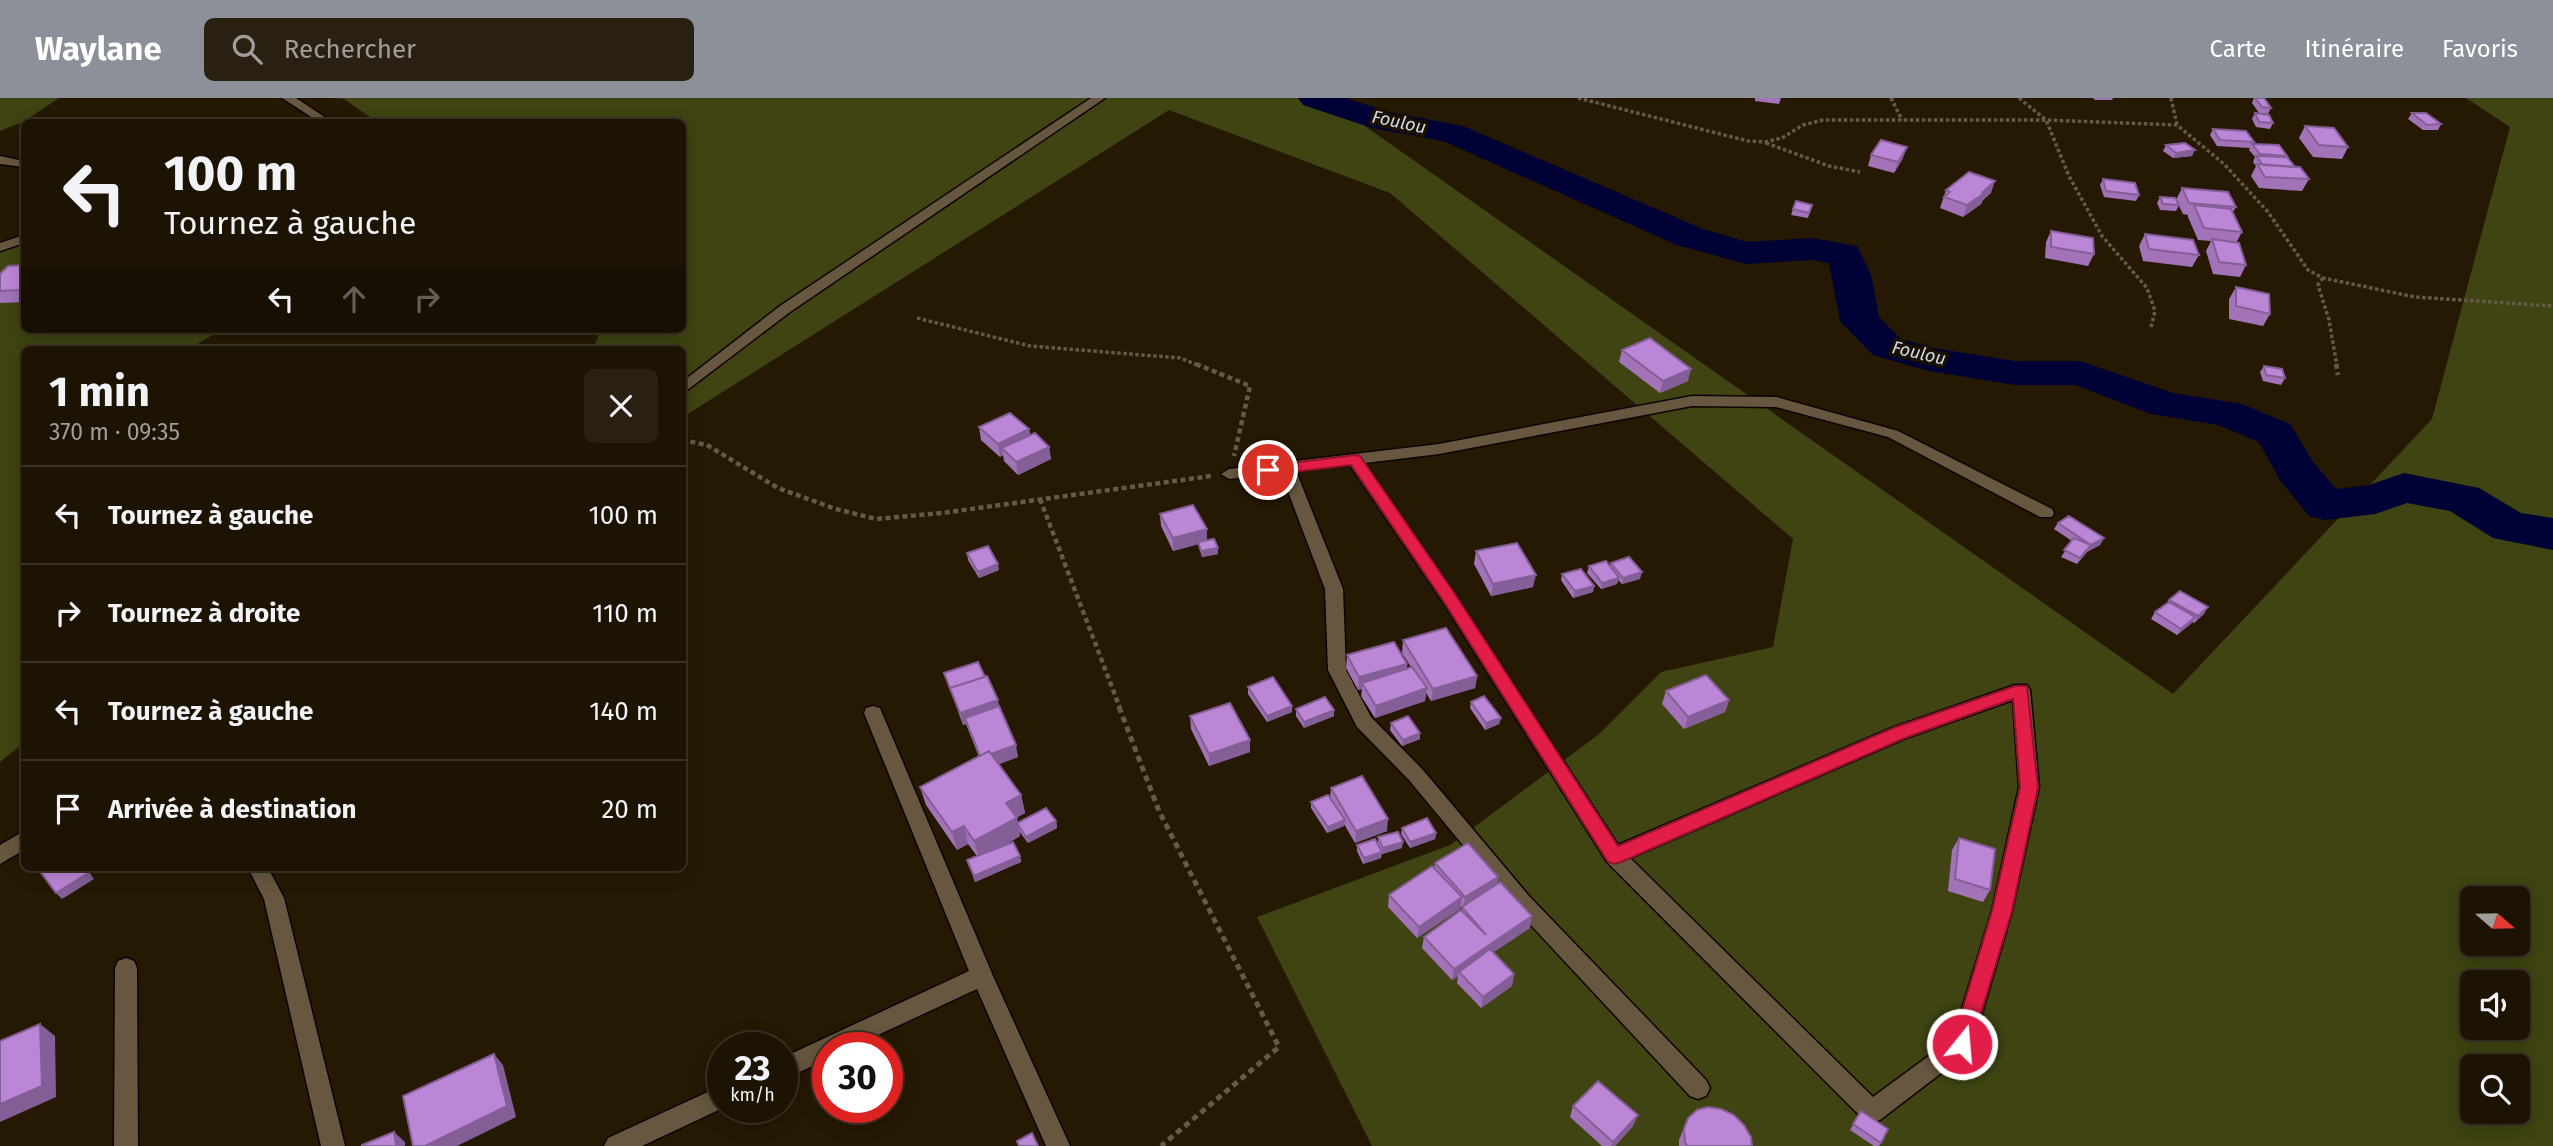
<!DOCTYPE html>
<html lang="fr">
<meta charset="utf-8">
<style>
:root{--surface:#1c1303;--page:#292012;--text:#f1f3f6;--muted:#a09e9a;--line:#3a3225;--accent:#8c9099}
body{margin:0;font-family:"Fira Sans",sans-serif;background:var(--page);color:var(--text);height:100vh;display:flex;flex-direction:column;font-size:26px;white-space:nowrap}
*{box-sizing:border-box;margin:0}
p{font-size:23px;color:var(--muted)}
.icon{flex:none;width:38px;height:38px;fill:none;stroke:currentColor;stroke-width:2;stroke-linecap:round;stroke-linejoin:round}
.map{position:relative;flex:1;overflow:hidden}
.side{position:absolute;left:21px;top:248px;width:665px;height:525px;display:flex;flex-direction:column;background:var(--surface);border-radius:10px;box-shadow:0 4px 18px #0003,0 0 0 2px var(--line)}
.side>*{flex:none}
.guide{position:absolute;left:21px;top:21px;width:665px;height:214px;border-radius:10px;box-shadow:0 4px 18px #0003,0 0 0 2px var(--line);background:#1c1303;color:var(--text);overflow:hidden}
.needle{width:46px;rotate:110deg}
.controls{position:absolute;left:2460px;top:788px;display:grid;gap:14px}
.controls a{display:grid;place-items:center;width:70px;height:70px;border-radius:10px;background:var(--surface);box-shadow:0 4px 18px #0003,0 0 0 2px var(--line);font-size:35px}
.speed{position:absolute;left:707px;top:934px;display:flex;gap:14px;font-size:35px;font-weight:700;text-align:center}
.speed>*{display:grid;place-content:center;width:91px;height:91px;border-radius:50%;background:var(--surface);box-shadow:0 4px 18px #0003,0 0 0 2px var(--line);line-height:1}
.speed small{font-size:18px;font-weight:400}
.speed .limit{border:10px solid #d22;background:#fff;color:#111}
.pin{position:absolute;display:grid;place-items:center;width:60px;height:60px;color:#fff;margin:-30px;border:4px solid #fff;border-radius:50%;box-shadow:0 2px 7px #0007}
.me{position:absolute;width:77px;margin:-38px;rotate:17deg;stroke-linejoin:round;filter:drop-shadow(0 0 5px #0008)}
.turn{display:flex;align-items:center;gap:24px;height:147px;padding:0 28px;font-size:32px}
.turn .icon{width:91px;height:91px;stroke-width:2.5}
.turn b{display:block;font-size:49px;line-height:60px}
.lanes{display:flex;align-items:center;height:66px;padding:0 28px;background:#0003;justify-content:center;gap:35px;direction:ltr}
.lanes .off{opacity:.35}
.round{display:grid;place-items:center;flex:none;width:74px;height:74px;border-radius:10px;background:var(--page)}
.summary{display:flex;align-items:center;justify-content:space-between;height:119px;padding:0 28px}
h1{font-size:42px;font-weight:700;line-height:52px}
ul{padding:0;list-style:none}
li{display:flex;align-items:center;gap:21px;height:98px;padding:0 28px;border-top:2px solid var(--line)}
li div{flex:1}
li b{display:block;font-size:26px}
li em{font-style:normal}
header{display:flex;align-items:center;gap:42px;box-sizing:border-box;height:98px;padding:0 35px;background:var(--accent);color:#fff}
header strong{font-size:33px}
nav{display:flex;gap:38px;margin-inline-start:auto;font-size:24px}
.search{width:490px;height:63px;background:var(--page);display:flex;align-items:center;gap:18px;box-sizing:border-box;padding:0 24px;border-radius:10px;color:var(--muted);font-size:26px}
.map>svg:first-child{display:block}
</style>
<header>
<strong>Waylane</strong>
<div class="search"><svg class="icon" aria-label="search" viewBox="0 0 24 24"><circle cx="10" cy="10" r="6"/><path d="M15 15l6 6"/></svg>Rechercher</div>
<nav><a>Carte</a><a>Itinéraire</a><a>Favoris</a></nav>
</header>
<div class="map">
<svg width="2553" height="1048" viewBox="0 0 2553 1048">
<rect width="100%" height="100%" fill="#261904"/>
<path fill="#3f4412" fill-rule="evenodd" d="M0,0H59L23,24L0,33Z
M332,0H1325L2173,596L2432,321L2510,29L2466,0H2553V1048H1372L1257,819L1450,747L1598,637L1661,574L1773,549L1793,441L1390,95L1169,12L683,319L682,252H593L601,231H682V24H377L344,1ZM2473,800H2518V845H2473ZM2473,884H2518V929H2473ZM2473,968H2518V1013H2473Z
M24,146V231H223L187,252H24V645L0,664V154Z"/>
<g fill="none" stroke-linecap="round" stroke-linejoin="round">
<path fill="#000134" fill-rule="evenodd" d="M1298,0H1346L1389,14L1463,28L1703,131L1747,144L1812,140L1857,148L1871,177L1879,219L1901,241L1933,250L2015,263H2080L2173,295L2242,306L2290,326L2313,364L2336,391L2369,387L2404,375L2479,390L2521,415L2553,420V452L2493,440L2450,413L2407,405L2375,416L2325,422L2309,418L2280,382L2259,344L2218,327L2151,316L2075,287H2015L1929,273L1873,257L1840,223L1829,165L1812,162L1746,166L1677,147L1443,43L1372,30L1303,7Z"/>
<defs>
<path id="minor" d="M282,0H296L332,24H319Z
M1091,0H1105L790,214L682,296V284L780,208Z
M0,58L24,63V69L0,66Z
M24,137V145L0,153V145Z
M1692,298L1776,299L1898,333L2052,411L2054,415L2052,419H2040L1888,339L1776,309L1692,308L1439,356L1365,365L1455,496L1618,747L1892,630L2015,587H2027L2030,592L2039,689L2012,813L1973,946L1970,953L1880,1022L1872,1025L1864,1022L1607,764L1443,504L1350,367L1296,373L1343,491L1346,572L1371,619L1423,672L1529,798L1706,982L1710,990L1706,998L1698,1001L1690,998L1515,810L1409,682L1357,629L1328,572L1325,491L1281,375L1229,381L1221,376L1229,371L1439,346ZM2013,602L2019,689L1992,813L1953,940L1873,999L1630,760L1906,640Z
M873,608L880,610L882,615L993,878L1070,1048H1046L977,891L850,950H828V961L782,982V960L969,873L864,615L866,610Z
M24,733V752L0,766V747Z
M248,770H268L284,800L345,1048H321L264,801Z
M126,860L134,863L137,870L138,1048H114L115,870L118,863Z
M723,987V1010L642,1048H604L608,1040Z"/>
</defs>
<use href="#minor" stroke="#0f0400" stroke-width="3"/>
<path stroke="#655a48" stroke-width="3.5" stroke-dasharray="3.5 2.5" stroke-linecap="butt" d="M1578,0L1748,43L1765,44L1782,40L1803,27L1823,22H2046L2177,27L2224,66L2268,114L2308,172L2323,180L2415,199L2553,208
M1891,0L1902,22
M2019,0L2046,22L2069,78L2102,138L2147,190L2155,213L2151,229
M2171,0L2177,27
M1766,45L1829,68L1860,74
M2323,180L2318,187L2329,222L2337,268
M917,220L1030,248L1180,260L1200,268"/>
<path stroke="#655a48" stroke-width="4.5" stroke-dasharray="5 3.5" stroke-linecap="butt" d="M1196,266L1250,288L1234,358
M2336,266L2338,277
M682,342L707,347L778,390L836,411L876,421L942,415L1211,378
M1040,401L1120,610"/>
<path stroke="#655a48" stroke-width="5" stroke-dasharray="6 4.5" stroke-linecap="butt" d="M1119,609L1159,713L1279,949L1161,1048"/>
<use href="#minor" fill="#675740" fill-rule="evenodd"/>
</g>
<path fill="#a273b8" d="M1755,0H1781L1779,6L1755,3Z
M2093,0H2113L2112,2H2095Z
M2254,0H2264L2271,10L2268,16L2259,15L2252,5Z
M2255,15L2273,25L2270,31L2256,29L2252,21Z
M2412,15L2441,26L2438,32H2423L2408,21Z
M2305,28L2348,49L2342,61L2313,59L2299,40Z
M2213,31L2254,44L2253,46L2287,58L2286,59L2295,69L2309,81L2302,93L2259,90L2251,78L2256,68L2253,64L2255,59L2249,52L2250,50L2217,48L2210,37Z
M2166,47L2192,58L2173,60L2163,53Z
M1871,57L1903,60L1894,75L1868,68Z
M2103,81L2139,97L2136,103L2104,99L2100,87Z
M2182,90L2236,109L2233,114L2242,134L2236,145L2246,167L2240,179L2213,176L2206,153L2211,143L2198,142L2188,119V117L2183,116L2176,102Z
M1946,92L1991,95L1983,102L1981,106L1963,119L1940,110Z
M2160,99L2179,107L2176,113L2160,112L2157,105Z
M1796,103L1812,107L1808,120L1791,117Z
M2051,133L2094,156L2088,168L2045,160L2046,144Z
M2145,136L2199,157L2192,169L2143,163L2139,148Z
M24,167V204L0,205V176Z
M2236,189L2270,216L2263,228L2229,221V201Z
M1622,252L1688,283L1660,295L1619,264Z
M2264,268L2285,280L2281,287L2263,283L2260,274Z
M979,329L1029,331L1030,338L1049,349L1051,361L1018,377L1004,363L1003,357L1000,359L981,342Z
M1160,416L1207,431V442L1218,450V456L1202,459L1198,446L1173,453L1161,428Z
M2058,425L2104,440L2100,447L2087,454L2077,466L2061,459L2072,443L2054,431Z
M1476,453L1533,489L1491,498L1474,466Z
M967,455L999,472L979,480L968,462Z
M1611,465L1640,481L1622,486L1618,482L1617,486L1601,491L1587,475L1589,468H1610Z
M1562,476L1594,488L1593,494L1573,500L1561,482Z
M2169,502L2204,516L2194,525L2192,524L2177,537L2151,521L2155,514L2167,506Z
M1403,542L1477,578L1475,590L1431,603L1426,595L1425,603L1375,620L1361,598L1362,591L1358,592L1346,570L1347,557L1407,566V570L1411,569L1402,555Z
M944,575L985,579L999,609L1018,659L999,666L1021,697L1025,715L1016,720L1018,725L1056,723L1057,730L1028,745L1019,733L1020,738L1003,748L1020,758L1021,764L975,784L967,762L977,758L968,746L957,752L926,707L920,689L979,659L966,626L963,627Z
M1248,589L1292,614L1267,624L1248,596Z
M1666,593L1729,602L1725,614L1684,631L1662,606Z
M1471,604L1501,620L1499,626L1485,632L1470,610Z
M1296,611L1334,612V618L1304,630L1296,618Z
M1190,618L1250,654L1209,668L1191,631Z
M1391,625L1420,635V641L1402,648L1390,632Z
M1331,690L1387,733L1355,745L1344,726V728L1327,735L1311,710V704L1330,700Z
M1402,730L1436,735L1435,741L1410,750L1401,736Z
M1378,739L1402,750L1382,756V754L1381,760L1363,766L1357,753V747L1380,751L1378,745Z
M1959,740L1990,792L1983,804L1948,793L1952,752Z
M1435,765L1497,786L1530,830L1493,854L1514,876L1512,888L1481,910L1457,885L1458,878L1452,882L1422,850L1424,839L1462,812V810L1460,808V811L1417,840L1388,809L1389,797L1434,771Z
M1573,1008L1633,1028L1615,1048H1602L1570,1019Z
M1861,1013L1881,1045L1879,1048H1874L1850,1032Z
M1688,1020L1752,1048H1679V1042Z"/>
<path fill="#845e96" d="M1907,49L1903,60L1894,75L1898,64Z
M2195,52L2192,58L2173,60L2176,55Z
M1995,83L1991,95L1983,102L1981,106L1963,119L1967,107Z
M24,186V199L19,192Z
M1691,271L1688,283L1660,295L1663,283Z
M1029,331L1031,343L1002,350L1003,357L1000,359L998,346Z
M1049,349L1051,361L1018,377L1016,364Z
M1207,431V444L1173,453V440Z
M2104,440L2100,447L2088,453L2077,466L2080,460L2091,447Z
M1218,450V456L1202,459L1201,453Z
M998,466L999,472L979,480L978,474Z
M1642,474L1640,481L1622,486L1623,480Z
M1536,477L1533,489L1491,498L1493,486Z
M1619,480L1617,486L1601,491L1602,485Z
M1594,488L1593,494L1573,500L1575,493Z
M2208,509L2204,516L2194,525L2198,518Z
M2195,519L2191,526L2177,537L2181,531Z
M1407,566L1406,578L1362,585V591L1358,592L1359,579Z
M1477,578L1475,590L1431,603L1433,591Z
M1427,590L1425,603L1375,620L1376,608Z
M998,602L1000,614L965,620L966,626L963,627L960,615Z
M1729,602L1725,614L1684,631L1688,619Z
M1292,608V614L1267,624V618Z
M1334,612V618L1304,630V624Z
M1501,620L1499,626L1485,632L1486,625Z
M1420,635V641L1402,648L1403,642Z
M1250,642V654L1209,668V656Z
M1016,647L1018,659L984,672L981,659Z
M1021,697L1025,715L1010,723L1006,705Z
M1017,720L1020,738L979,761L974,743Z
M1388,721L1387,733L1355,745L1356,733Z
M1345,722L1344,728L1327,735L1328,729Z
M1056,723L1057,730L1028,745L1026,739Z
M964,728L968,746L957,752L952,734Z
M1436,735L1435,741L1410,750V744Z
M1403,744L1402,750L1382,756L1383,750Z
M1382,754L1381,760L1363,766L1364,760Z
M1020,758L1021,764L975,784L974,778Z
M84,770H86L94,781L62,801L56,795Z
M1498,779L1496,791L1463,811L1465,799Z
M1462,799L1460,811L1417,840L1419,829Z
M1532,818L1530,830L1461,876L1459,874L1458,878L1452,882L1454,871Z
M1514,876L1512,888L1481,910L1483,899Z
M40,926L55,938L56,999L0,1024V1006Z
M494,956L503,967L516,1019L457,1048H425Z
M1638,1017L1633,1028L1615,1048H1611L1613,1044Z
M394,1034L405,1044V1048H396Z"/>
<path fill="#bc86d6" stroke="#845e96" stroke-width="2" d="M2255,0H2264L2271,10L2262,9Z
M2255,15L2269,17L2273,25L2259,24Z
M2412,15H2426L2441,26L2427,27Z
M2305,28L2334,30L2348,49L2319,47Z
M2213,31L2246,33L2254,44L2220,42Z
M1881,42L1907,49L1898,64L1871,57Z
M2185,45L2195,52L2176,55L2166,47Z
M2252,46L2279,47L2287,58L2260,56Z
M2256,58L2287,59L2295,69L2263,67Z
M2257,66L2300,69L2309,81L2265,79Z
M1969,74L1995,83L1983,94H1986L1967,107L1944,99L1950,94L1946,92Z
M2103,81L2135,85L2139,97L2106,93Z
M2182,90L2228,94L2236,109L2189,105Z
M2160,99L2175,100L2179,107L2163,106Z
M1796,103L1812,107L1809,115L1793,111Z
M2194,107L2231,111L2242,134L2204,130Z
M2051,133L2093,140L2094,156L2051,149Z
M2145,136L2193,142L2199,157L2149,151Z
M2212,141L2239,145L2246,167L2219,164Z
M24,167V186L19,192L0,193V176L8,168Z
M2236,189L2269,196L2270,216L2236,208Z
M1650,240L1691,271L1663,283L1622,252Z
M2264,268L2282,271L2285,280L2266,277Z
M1010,315L1029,331L998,346L979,329Z
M1035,335L1049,349L1016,364L1002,350Z
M1193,407L1207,431L1173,440L1160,416Z
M2069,418L2104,440L2091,447L2058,425Z
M2074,440L2091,447L2080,460L2064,452Z
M1214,441L1218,450L1201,453L1198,444Z
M1517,445L1536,477L1493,486L1476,453Z
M988,448L998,466L978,474L967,455Z
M1629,459L1642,474L1623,480L1611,465Z
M1606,463L1619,480L1602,485L1589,468Z
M1581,471L1594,488L1575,493L1562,476Z
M2180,493L2208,509L2198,518L2169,502Z
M2169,504L2195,519L2181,531L2155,514Z
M1446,530L1477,578L1433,591L1403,542Z
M1394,544L1407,566L1359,579L1347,557Z
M978,564L985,579L950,590L951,593L944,575Z
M1412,569L1427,590L1376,608L1362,585Z
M1706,577L1729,602L1688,619L1666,593Z
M987,578L998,602L960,615L950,590Z
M1273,579L1292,608L1267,618L1248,589Z
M1484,598L1501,620L1486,625L1471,604Z
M1325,599L1334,612L1304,624L1296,611Z
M1230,605L1250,642L1209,656L1190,618Z
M999,608L1016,647L991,656L989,653L980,658L965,620Z
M1408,618L1420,635L1403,642L1391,625Z
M989,653L1021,697L1006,705L1017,720L974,743L964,728L952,734L920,689Z
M1362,678L1388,721L1356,733L1331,690Z
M1328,697L1345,722L1328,729L1311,704Z
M1046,710L1056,723L1026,739L1017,725Z
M1427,720L1436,735L1410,744L1402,730Z
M1398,734L1403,744L1383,750L1378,739Z
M1959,740L1995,751L1990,792L1955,781Z
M1375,741L1382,754L1364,760L1357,747Z
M1013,744L1020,758L974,778L967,762Z
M1468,745L1498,779L1465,799L1435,765Z
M1432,768L1462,799L1419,829L1389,797Z
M43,770H84L88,775L56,795L39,772Z
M1500,784L1532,818L1454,871L1424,839L1461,812L1486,837L1462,809Z
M1490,851L1514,876L1483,899L1459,874Z
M40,926L42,988L0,1006V943Z
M494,956L507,1008L425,1048H413L403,998Z
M1598,983L1638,1017L1613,1044L1573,1008Z
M1708,1009L1721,1011L1734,1017L1744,1027L1751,1039L1752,1048H1687L1685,1044L1684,1031L1688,1020L1697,1012Z
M1861,1013L1888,1031L1881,1045L1853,1026Z
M394,1034L396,1048H362V1047Z
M1032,1035L1038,1048H1019L1017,1043Z"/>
<path fill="#e11d48" stroke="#92132f" stroke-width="2" d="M1355,357L1360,358L1455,496L1618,748L1893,630L2015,588H2027L2038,690L2012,813L1970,952L1962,955L1955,952L1952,946L1992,813L2020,690L2013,601L1905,640L1621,764L1614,766L1608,764L1444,504L1351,367L1268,377L1261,372L1268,368Z"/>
<g text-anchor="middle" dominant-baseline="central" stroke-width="7" stroke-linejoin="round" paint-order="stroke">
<g font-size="18" font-style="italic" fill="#cedbef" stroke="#1c1000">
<text transform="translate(1399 24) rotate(12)">Foulou</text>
<text transform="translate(1919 255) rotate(13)">Foulou</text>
</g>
</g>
</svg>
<div class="controls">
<a><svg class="needle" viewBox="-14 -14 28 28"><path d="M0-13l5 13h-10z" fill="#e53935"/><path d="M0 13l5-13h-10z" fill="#a09e9a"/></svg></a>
<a><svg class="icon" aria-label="sound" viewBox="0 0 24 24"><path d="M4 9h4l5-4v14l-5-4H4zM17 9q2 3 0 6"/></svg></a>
<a><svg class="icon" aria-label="search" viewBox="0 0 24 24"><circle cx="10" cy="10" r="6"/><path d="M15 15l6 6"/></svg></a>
</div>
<div class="speed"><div>23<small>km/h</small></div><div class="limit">30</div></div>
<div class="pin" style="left:1268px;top:372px;background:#d93025"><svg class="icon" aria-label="arrive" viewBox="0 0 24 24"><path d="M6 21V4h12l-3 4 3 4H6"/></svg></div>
<svg class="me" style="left:1962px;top:946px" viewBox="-20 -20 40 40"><circle r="17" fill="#e11d48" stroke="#fff" stroke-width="3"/><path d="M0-11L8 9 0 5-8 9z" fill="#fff"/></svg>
<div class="guide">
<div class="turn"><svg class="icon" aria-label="left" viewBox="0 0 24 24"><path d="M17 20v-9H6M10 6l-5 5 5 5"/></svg><div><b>100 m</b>Tournez à gauche</div></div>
<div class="lanes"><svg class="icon" aria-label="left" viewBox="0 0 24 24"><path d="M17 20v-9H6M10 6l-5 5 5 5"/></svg><svg class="icon off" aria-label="ahead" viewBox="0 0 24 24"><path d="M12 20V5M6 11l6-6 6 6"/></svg><svg class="icon off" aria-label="right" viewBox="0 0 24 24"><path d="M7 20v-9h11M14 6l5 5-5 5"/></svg></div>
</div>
<section class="side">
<div class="summary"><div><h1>1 min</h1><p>370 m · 09:35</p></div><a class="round"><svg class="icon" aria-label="close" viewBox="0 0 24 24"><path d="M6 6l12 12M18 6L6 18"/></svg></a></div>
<ul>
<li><svg class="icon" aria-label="left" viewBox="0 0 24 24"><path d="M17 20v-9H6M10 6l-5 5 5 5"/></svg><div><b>Tournez à gauche</b></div><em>100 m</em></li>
<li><svg class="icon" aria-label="right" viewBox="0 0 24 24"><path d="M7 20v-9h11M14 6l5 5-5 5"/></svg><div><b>Tournez à droite</b></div><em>110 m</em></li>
<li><svg class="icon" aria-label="left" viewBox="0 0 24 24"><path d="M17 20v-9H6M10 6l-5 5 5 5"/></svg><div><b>Tournez à gauche</b></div><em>140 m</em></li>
<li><svg class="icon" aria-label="arrive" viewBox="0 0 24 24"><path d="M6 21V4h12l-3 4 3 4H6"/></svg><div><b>Arrivée à destination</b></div><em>20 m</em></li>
</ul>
</section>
</div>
